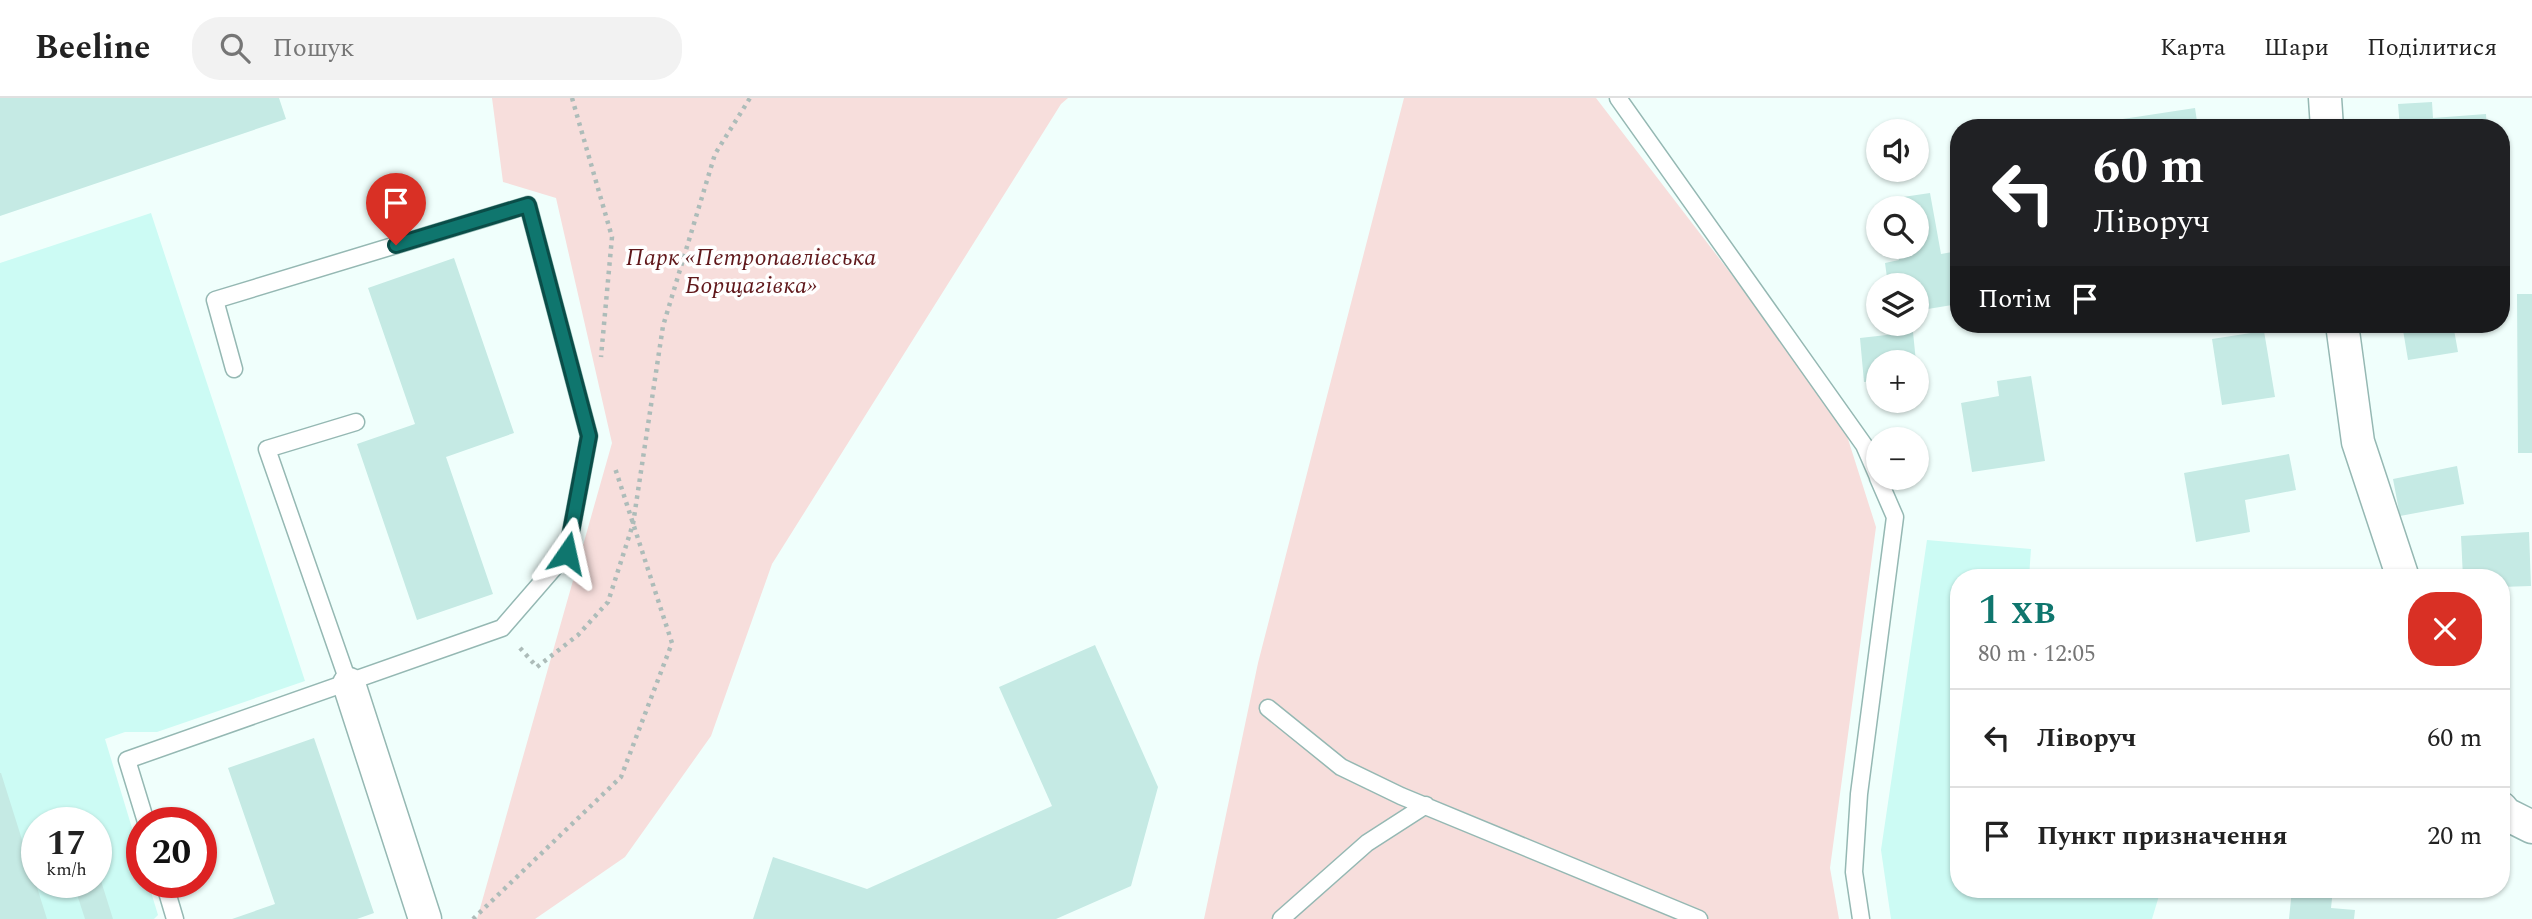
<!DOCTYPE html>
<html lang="uk">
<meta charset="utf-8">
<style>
:root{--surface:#fff;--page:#f2f2f2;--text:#222;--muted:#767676;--line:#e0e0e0;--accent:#0f766e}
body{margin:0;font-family:Spectral,serif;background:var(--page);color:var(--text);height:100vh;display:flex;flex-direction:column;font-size:26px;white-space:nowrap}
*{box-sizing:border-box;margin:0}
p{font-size:23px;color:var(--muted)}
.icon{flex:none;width:38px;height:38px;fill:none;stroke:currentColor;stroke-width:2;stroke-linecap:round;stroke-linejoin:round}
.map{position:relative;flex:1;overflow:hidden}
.sheet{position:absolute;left:1950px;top:471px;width:560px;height:329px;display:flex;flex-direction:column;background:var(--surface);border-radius:28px;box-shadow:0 2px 5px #0004}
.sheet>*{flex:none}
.guide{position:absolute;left:1950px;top:21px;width:560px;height:214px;border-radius:28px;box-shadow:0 2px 5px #0004;background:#202124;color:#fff;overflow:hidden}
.fabs{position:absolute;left:1866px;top:21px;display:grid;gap:14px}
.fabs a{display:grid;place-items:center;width:63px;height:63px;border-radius:50%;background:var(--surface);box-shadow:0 2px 5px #0004;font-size:35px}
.speed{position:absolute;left:21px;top:709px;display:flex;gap:14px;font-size:35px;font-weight:700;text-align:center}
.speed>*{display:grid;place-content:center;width:91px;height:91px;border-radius:50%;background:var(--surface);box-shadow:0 2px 5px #0004;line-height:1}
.speed small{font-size:18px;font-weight:400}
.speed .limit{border:10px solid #d22;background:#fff;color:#111}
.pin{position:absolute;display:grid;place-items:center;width:60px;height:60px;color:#fff;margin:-72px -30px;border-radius:50% 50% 50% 0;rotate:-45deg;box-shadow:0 0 7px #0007}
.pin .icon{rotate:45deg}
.me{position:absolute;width:77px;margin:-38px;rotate:11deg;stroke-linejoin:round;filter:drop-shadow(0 0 5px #0008)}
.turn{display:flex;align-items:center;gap:24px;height:147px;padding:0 28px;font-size:32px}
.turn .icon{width:91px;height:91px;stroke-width:2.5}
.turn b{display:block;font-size:49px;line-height:60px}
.then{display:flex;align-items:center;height:66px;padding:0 28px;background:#0003;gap:14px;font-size:26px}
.round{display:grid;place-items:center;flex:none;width:74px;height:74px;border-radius:28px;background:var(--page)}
.headline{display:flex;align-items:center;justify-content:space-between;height:119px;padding:0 28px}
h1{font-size:42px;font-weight:600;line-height:52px;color:var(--accent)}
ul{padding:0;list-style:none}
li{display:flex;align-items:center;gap:21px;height:98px;padding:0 28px;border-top:2px solid var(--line)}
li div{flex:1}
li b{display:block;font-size:26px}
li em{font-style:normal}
header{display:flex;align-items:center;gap:42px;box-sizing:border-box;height:98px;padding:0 35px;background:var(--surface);border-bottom:2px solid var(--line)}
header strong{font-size:33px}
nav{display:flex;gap:38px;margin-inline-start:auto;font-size:24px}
.search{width:490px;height:63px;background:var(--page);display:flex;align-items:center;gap:18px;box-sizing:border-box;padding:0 24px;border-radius:28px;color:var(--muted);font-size:26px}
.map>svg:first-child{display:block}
</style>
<header>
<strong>Beeline</strong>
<div class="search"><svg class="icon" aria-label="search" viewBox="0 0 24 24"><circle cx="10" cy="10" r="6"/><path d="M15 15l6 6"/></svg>Пошук</div>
<nav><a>Карта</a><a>Шари</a><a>Поділитися</a></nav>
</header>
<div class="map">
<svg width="2532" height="821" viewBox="0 0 2532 821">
<rect width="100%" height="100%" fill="#f0fffc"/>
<path fill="#ccfbf4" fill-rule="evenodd" d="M151,115L305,583L157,634H125L105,641L142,763V784H148L158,817L154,821H0V165ZM37,724H96V784H37Z
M1927,442L2031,451L2029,479L1958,480V791H2161L2152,821H1891L1881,752Z"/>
<path fill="#f7dedc" d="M492,0H1068L1061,6L772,466L711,638L625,759L535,821H477L612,345L556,100L503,84Z
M1404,0H1596L1841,319L1876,429L1830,770L1839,821H1204L1258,565Z"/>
<path fill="#c5eae4" d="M0,0H279L286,21L0,118Z
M2432,4L2433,20L2486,16L2487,30H2400L2398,6Z
M2195,10L2198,30H2104L2103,24Z
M1930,95L1941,156L1958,153V206L1916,213V187H1888L1885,165L1899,162L1897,149H1916V110H1905L1903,99Z
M454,160L514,335L446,359L493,496L417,522L357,346L415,326L368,190Z
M2517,196H2532V355H2518Z
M2402,226H2453L2458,254L2408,262Z
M2264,233L2275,299L2222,307L2212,241Z
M1913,234L1916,264H1878V283L1864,284L1860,240Z
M2031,278L2045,363L1972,374L1961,305L1999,298L1997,283Z
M2289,356L2296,392L2245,402L2250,434L2196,444L2184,375Z
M2457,368L2464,406L2400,418L2393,381Z
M2529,434L2531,488L2501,489V480H2463L2461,438Z
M1095,547L1158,689L1131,788L1056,821H753L773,759L867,791L1052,708L999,589Z
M314,640L374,815L357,821H232L275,806L228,670Z
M0,675H1L47,821H0Z
M97,770L113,821H85L73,784H96Z
M2292,791H2333L2331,810L2355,812L2354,821H2289Z"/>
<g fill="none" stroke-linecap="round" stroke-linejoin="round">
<defs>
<path id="lane" d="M1618,0L1864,347L1878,379
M349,586L267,351L356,324
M1268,610L1341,669L1401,698L1699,821
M146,724L127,662L502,530L567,455L589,338L528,107L215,202L234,271
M164,784L175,821
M1281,821L1367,745L1426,707
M1861,821L1854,774L1859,696L1895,419L1878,380"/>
<path id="street" d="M2325,0L2327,30
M2342,226L2358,344L2403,480
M349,586L425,821
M2501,710L2506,716L2532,729"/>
</defs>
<use href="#lane" stroke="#95b8b3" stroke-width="19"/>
<use href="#street" stroke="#95b8b3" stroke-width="35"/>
<path stroke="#adbcb9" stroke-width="4.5" stroke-dasharray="3.5 5" stroke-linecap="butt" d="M572,0L612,139L601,259
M520,550L537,569L578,537L608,504L633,426L663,228L715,56L750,0
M473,821L621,679L672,545L615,370"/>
<use href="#lane" stroke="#fff" stroke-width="16"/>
<use href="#street" stroke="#fff" stroke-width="32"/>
</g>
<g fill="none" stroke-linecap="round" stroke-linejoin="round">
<defs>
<path id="route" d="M396,147L528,107L589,338L567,455"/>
</defs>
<use href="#route" stroke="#0a4d48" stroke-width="18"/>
<use href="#route" stroke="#0f766e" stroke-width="12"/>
</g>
<g text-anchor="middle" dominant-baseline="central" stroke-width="7" stroke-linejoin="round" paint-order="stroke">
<g font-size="24" font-style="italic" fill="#60181b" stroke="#fff">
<text x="751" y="160">Парк «Петропавлівська<tspan x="751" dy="28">Борщагівка»</tspan></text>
</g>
</g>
</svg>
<div class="fabs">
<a><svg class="icon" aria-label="sound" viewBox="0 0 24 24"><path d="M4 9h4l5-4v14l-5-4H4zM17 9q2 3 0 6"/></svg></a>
<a><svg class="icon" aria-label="search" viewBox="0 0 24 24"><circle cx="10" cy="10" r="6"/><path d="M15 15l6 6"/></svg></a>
<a><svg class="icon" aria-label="layers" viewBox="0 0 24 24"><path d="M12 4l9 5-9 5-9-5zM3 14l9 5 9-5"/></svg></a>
<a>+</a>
<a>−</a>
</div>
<div class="speed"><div>17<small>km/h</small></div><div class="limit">20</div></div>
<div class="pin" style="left:396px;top:147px;background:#d93025"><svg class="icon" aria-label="arrive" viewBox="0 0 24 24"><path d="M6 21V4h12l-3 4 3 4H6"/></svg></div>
<svg class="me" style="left:567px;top:455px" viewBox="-20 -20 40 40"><path d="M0-17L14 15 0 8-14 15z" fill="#0f766e" stroke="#fff" stroke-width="4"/></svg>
<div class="guide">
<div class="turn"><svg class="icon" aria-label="left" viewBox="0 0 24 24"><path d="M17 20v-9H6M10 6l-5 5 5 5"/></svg><div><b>60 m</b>Ліворуч</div></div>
<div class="then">Потім<svg class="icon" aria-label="arrive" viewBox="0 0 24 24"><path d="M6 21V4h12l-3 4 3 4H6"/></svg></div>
</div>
<section class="sheet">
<div class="headline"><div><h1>1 хв</h1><p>80 m · 12:05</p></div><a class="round" style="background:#d93025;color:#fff"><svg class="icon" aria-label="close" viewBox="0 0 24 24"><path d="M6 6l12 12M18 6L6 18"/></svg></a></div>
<ul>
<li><svg class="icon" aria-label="left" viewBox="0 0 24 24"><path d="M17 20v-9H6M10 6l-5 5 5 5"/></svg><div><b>Ліворуч</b></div><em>60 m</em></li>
<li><svg class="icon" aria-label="arrive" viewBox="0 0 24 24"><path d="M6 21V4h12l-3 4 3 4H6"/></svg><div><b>Пункт призначення</b></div><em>20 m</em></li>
</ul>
</section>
</div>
